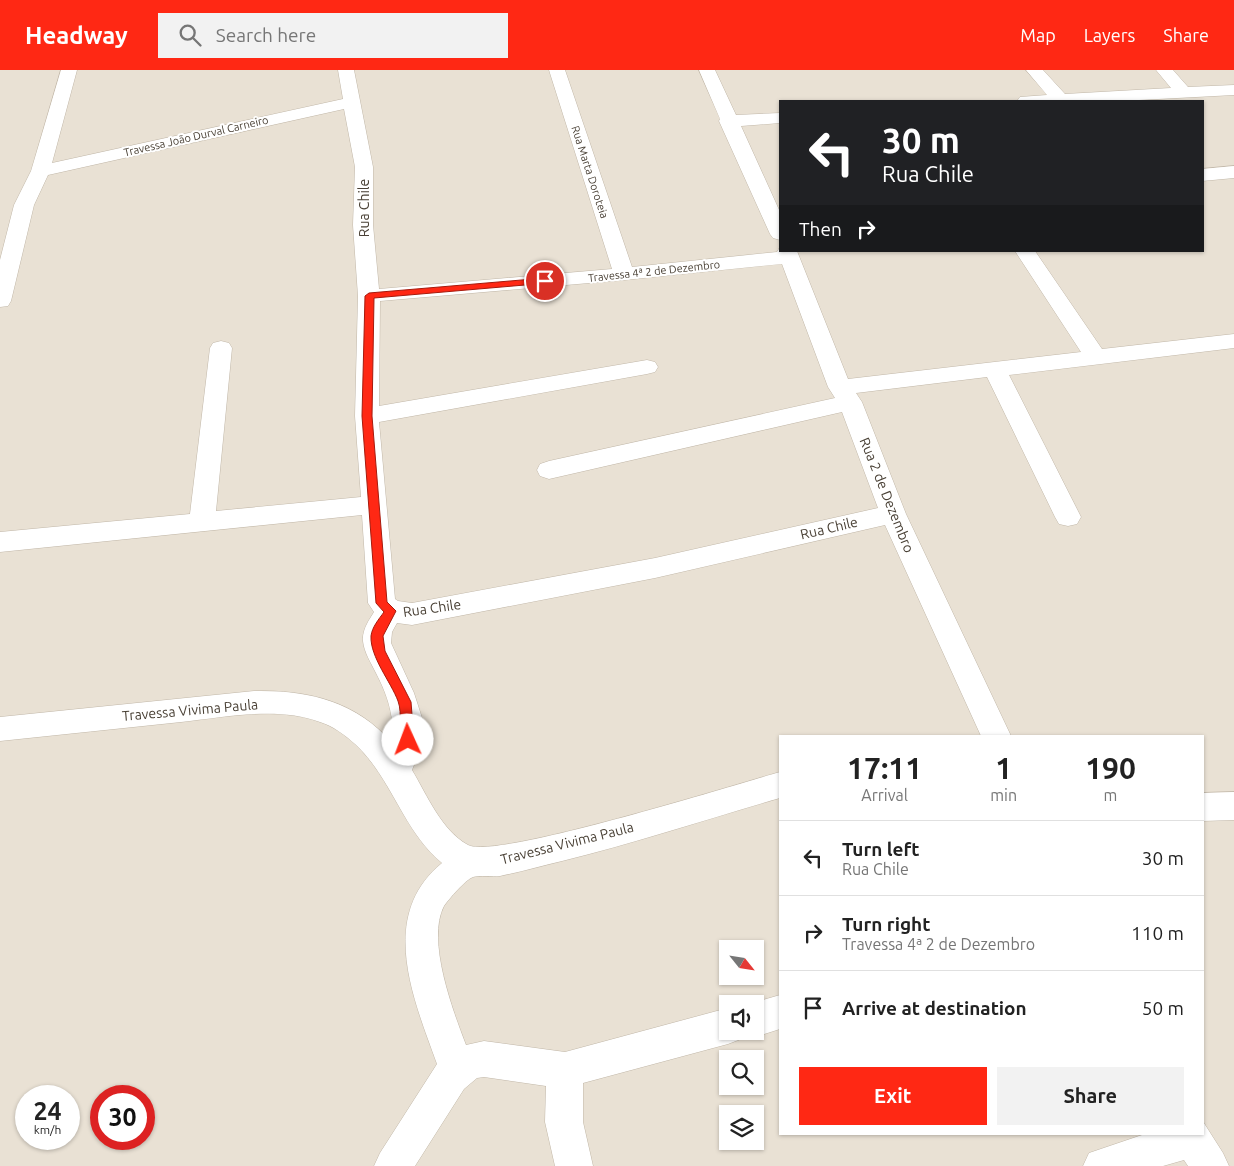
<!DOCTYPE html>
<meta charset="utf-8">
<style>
:root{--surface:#fff;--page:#f2f2f2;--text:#222;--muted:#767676;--line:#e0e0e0;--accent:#ff2814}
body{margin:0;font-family:Ubuntu,sans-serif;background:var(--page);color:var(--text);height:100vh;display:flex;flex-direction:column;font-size:19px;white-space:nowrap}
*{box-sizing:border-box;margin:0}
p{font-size:16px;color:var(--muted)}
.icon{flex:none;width:28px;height:28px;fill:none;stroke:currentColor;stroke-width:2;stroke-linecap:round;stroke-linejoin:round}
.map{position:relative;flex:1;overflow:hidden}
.details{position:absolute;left:779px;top:665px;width:425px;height:400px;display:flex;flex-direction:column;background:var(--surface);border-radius:0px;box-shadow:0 1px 4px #0004}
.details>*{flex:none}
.top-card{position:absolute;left:779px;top:30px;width:425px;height:152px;border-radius:0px;box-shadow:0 1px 4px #0004;background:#202124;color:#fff;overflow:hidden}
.needle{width:32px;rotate:120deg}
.buttons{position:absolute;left:719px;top:870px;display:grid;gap:10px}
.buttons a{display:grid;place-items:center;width:45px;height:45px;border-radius:0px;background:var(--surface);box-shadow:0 1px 4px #0004;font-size:25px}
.speed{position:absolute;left:15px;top:1015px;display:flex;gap:10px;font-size:25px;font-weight:700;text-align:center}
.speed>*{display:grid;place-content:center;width:65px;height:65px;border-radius:50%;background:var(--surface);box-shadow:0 1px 4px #0004;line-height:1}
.speed small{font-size:12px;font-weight:400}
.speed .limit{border:8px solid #d22;background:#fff;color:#111}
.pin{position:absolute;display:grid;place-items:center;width:42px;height:42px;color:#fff;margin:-21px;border:2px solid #fff;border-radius:50%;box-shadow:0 1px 5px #0007}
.me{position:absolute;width:55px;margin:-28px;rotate:358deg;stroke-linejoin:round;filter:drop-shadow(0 0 4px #0008)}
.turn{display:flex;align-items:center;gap:18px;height:105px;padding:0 20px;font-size:22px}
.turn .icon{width:65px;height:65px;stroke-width:2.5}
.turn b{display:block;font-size:35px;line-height:42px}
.then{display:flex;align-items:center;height:48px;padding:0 20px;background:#0003;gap:10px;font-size:19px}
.eta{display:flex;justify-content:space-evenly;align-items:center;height:85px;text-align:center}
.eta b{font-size:30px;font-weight:700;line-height:35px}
.cta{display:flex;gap:10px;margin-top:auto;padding:10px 20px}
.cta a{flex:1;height:58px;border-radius:0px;background:var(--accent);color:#fff;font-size:20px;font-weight:700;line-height:58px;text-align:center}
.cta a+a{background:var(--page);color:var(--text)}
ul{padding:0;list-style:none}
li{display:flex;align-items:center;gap:15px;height:75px;padding:0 20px;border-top:1px solid var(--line)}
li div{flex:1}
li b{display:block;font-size:19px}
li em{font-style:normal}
header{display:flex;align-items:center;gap:30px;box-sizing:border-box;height:70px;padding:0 25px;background:var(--accent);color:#fff}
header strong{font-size:24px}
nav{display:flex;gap:28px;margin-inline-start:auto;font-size:18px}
.search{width:350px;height:45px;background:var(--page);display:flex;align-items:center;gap:12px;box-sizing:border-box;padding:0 18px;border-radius:0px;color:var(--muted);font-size:19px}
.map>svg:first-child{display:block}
</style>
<header>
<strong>Headway</strong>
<div class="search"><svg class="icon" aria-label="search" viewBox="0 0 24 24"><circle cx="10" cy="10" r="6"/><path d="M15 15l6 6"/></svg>Search here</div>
<nav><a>Map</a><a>Layers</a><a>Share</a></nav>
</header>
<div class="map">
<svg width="1234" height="1096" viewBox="0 0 1234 1096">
<rect width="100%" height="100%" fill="#f5f0e7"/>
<path fill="#e9e1d4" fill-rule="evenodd" d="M0,0H1234V1096H0ZM780,31H1202V181H780ZM780,666H1202V1064H780ZM728,879H755V906H728ZM728,934H755V961H728ZM728,989H755V1016H728ZM26,1026H69V1069H26ZM101,1026H144V1069H101ZM728,1044H755V1071H728Z"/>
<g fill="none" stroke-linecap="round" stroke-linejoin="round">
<defs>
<path id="minor" d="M61,0H77L52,93L343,29L338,0H354L373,97V155L379,219L612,199L549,0H565L632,197L777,182L780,177V181H797L848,309L1081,282L1015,181H1035L1102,279L1234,264V278L1009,305L1081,447L1077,454L1068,456L1059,454L1055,447L987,307L856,323L862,332L906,444L1011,666H981L885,455L655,508L412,555L397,553L392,562L391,573L414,623L422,648V674L412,700C427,725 441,760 468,775C494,790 737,714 780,702V728C707,749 635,773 562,791C541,796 520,802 500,806C492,807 480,805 473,807C465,810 449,829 444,836C426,870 453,941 466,975L484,971L565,982L728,938V961H755V934H749L780,925V959L755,967L743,962L741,969L728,974L583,1013V1052L593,1096H555L545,1052L546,1016L484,1007L477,1008L464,1019L415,1096H374L380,1083L437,994C414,930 377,846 442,793C403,761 392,708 355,674C345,665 333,656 320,652C278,636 225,647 181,652C121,658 60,665 0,671V647L254,621C308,620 356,631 392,673C395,648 388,626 376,603C371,593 364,582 363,571C362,560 369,550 374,542L368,533L362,445L0,482V462L190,444L210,278L213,273L221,271L229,273L232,278L216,441L361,427L355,346L358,226L353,155L355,97L344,39L48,105L34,135L11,231L8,236L0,237V190L14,135L31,101ZM782,194L828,317L835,328L549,391L540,394L537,400L540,406L549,409L842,342L878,438L655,488L412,533L398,531L395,529L379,352L647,304L655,302L658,297L655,292L647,290L379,336L380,231L624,210Z
M699,0H715L736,45L780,43V53L741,56L780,142V170L773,168L770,164L719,51L720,49Z
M1026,0H1043L1065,24L1171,18L1156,0H1173L1188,17L1234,15V25L1120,31H1017L1020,27L1047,25Z
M1234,96V108L1202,111V99Z
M1234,722V750L1202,751V723Z
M1202,1050L1223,1083L1229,1096H1188L1184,1090L1163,1096H1083L1089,1083L1145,1064H1202Z"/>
</defs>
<use href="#minor" stroke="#c1b7a8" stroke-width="1"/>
<use href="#minor" fill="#fff" fill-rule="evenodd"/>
</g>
<path fill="#ff2814" stroke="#a61a0d" d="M545,208L548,209V213L374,228L372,346L387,532L396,541L383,566L385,581L411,632L414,670L412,674L408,675L403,674C397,662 403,644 398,631C391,612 370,587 371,566C372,557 379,549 384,542L376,533L362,346L365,226L369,223Z"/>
<g text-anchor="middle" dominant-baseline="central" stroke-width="4" stroke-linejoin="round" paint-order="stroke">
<g font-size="11" fill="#494035" stroke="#fff">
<text transform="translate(196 66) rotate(-13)">Travessa João Durval Carneiro</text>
<text transform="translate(590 102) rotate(72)">Rua Marta Doroteia</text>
<text transform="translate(654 201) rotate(-6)">Travessa 4ª 2 de Dezembro</text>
</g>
<g font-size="14" fill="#494035" stroke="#fff">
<text transform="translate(364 138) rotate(-90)">Rua Chile</text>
<text transform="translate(887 425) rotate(68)">Rua 2 de Dezembro</text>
<text transform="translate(829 458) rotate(-13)">Rua Chile</text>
<text transform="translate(432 538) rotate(-8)">Rua Chile</text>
<text transform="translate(190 640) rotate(-5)">Travessa Vivima Paula</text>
<text transform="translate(567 773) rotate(-14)">Travessa Vivima Paula</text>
</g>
</g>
</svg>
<div class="buttons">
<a><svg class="needle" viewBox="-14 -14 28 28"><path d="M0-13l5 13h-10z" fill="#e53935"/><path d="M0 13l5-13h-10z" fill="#767676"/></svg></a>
<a><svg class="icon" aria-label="sound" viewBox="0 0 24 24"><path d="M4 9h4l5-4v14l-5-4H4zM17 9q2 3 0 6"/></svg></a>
<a><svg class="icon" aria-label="search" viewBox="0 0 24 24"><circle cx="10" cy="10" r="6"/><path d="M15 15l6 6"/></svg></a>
<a><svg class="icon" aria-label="layers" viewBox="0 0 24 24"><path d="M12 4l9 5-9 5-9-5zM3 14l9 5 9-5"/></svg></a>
</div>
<div class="speed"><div>24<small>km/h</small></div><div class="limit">30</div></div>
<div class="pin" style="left:545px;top:211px;background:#d93025"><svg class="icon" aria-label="arrive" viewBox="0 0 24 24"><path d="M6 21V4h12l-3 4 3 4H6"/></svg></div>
<svg class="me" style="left:408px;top:670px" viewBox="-20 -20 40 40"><circle r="19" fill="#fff"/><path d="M0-13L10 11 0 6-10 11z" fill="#ff2814"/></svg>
<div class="top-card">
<div class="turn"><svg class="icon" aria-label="left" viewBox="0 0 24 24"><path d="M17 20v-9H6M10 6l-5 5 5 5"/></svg><div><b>30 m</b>Rua Chile</div></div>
<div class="then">Then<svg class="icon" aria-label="right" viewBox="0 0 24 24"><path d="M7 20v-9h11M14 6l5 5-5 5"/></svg></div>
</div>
<section class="details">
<div class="eta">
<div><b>17:11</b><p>Arrival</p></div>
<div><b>1</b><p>min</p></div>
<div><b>190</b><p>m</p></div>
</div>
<ul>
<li><svg class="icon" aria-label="left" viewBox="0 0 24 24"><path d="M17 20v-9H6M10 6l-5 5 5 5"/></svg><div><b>Turn left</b><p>Rua Chile</p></div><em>30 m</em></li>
<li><svg class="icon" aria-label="right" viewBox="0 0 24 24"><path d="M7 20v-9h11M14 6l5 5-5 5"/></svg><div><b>Turn right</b><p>Travessa 4ª 2 de Dezembro</p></div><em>110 m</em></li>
<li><svg class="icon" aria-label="arrive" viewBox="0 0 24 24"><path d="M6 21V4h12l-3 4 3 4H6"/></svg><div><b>Arrive at destination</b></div><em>50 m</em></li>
</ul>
<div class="cta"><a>Exit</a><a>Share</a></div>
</section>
</div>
